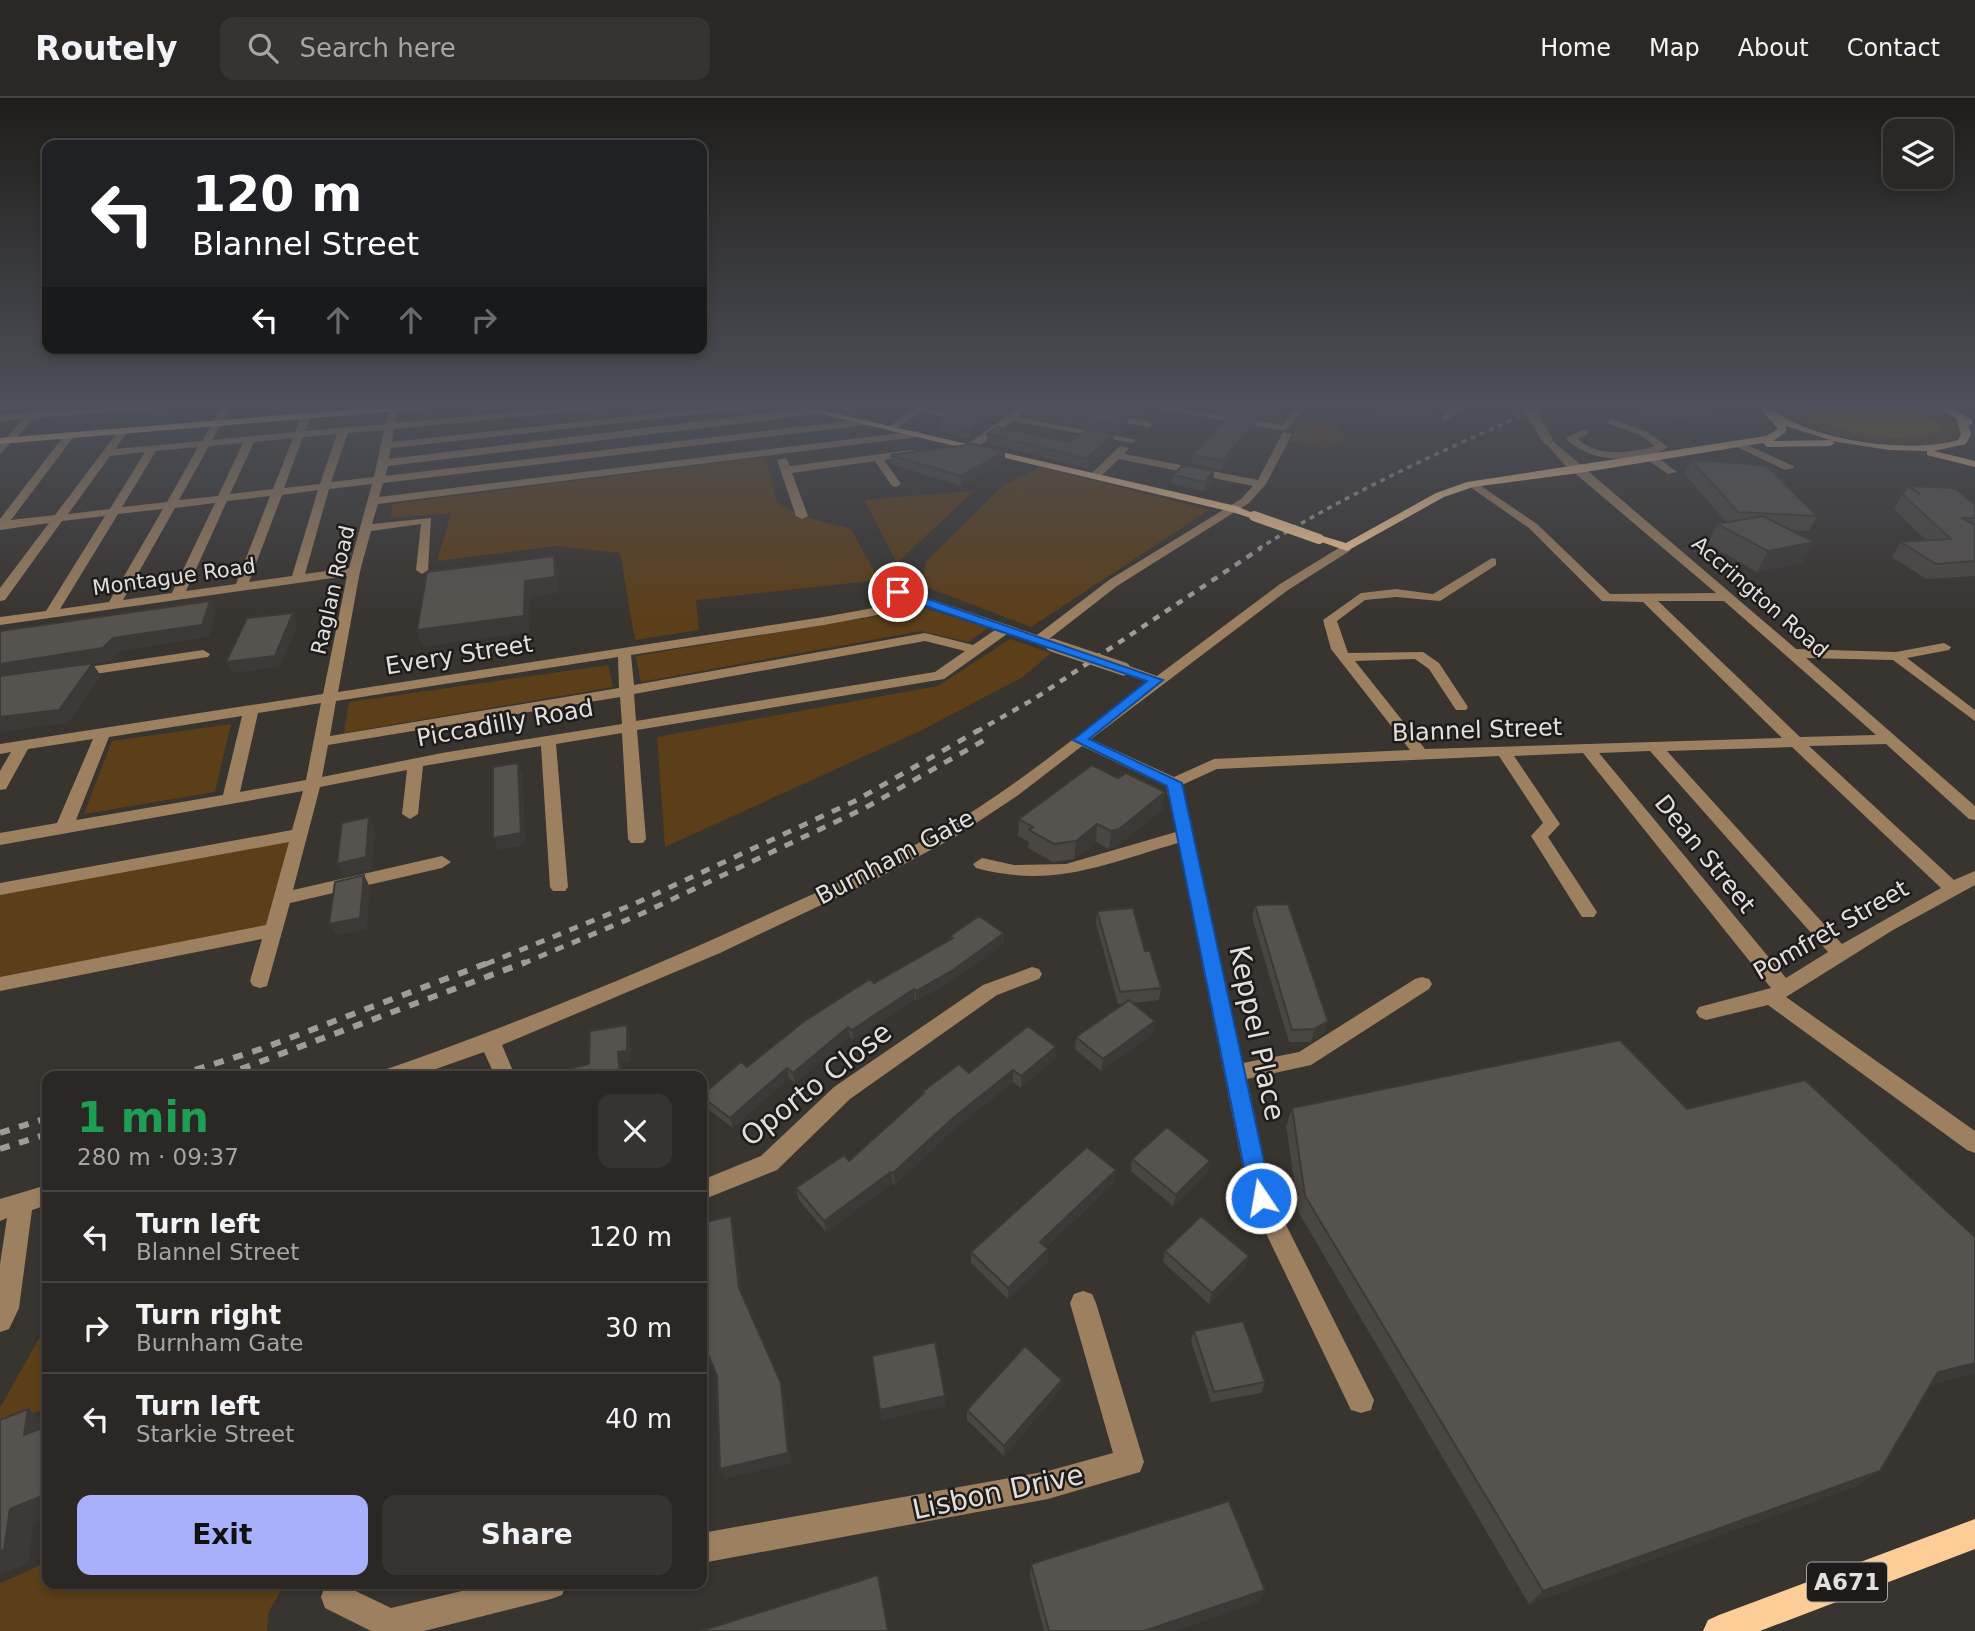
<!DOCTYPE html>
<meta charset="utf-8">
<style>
:root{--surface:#2a2724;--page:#363331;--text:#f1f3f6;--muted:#a5a5a6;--line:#464441;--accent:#a8b0fc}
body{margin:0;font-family:"DejaVu Sans",sans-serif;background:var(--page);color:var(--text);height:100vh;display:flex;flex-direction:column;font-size:26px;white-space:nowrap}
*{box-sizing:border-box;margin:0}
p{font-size:23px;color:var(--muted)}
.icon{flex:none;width:38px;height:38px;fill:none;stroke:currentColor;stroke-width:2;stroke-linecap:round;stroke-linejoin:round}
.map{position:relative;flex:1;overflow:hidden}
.sheet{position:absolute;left:42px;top:973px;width:665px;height:518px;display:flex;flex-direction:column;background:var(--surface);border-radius:14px;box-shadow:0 4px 10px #0003,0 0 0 2px var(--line)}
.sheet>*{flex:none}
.top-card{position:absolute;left:42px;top:42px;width:665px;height:214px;border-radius:14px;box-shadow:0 4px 10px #0003,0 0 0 2px var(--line);background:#202124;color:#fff;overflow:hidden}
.controls{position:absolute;left:1883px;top:21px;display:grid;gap:14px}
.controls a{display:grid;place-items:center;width:70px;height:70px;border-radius:14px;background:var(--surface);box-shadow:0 4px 10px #0003,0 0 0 2px var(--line);font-size:35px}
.pin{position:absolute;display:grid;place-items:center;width:60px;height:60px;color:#fff;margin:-30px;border:4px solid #fff;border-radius:50%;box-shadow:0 2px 7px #0007}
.me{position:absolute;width:77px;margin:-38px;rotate:348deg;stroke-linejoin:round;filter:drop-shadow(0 0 5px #0008)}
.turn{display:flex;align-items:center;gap:24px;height:147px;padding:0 35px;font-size:32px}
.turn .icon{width:91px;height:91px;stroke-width:2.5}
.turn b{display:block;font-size:49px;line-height:60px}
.lanes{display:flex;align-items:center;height:66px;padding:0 35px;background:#0003;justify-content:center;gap:35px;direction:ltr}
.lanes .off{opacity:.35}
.round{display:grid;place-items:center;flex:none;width:74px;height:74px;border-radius:14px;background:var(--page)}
.head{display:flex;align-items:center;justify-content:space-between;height:119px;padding:0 35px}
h1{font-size:42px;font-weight:600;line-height:52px;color:#1e9e55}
.button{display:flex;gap:14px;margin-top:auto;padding:14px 35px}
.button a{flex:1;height:80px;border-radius:14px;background:var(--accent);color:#111;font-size:28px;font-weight:600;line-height:80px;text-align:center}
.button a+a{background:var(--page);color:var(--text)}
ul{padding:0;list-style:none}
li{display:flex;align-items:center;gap:21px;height:91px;padding:0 35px;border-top:2px solid var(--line)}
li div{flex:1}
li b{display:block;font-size:26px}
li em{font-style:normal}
header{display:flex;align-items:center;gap:42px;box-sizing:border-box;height:98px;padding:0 35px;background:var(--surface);border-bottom:2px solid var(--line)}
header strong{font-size:33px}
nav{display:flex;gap:38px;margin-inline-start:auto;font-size:24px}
.search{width:490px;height:63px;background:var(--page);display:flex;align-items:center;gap:18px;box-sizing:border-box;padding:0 24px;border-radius:14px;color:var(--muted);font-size:26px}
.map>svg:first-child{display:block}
</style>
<header>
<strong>Routely</strong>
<div class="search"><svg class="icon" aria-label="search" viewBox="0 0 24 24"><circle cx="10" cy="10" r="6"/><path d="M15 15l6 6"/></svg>Search here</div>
<nav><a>Home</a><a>Map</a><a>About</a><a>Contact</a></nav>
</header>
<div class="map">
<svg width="1975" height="1533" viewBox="0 0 1975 1533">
<rect width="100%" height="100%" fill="#383430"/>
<path fill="#5c3e19" d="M1779,307H1797C1813,337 1905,344 1934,335L1909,308L1904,307H1924L1959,325L1962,335C1935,361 1797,340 1779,307Z
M1303,321L1336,326L1345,340L1325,351L1289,343Z
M766,359L777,405L802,418L851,431L879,482L696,502L699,532L635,542L620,455L556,448L437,463L451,415L391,420L392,406Z
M1040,369L1209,412L1031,529L921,487L926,464L1002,388Z
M974,393L897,465L864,402Z
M925,510L988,530L968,544L921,533L641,584L636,558Z
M1010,541L1051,555L1023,579L922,632L665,749L657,639L938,588Z
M608,567L613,589L344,635L349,604Z
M231,626L215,694L84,716L112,643Z
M290,742L270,829L0,883V795Z
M47,1226V1311L0,1325V1310Z
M47,1428V1486H285L269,1513L267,1533H0V1485L41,1467L42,1430Z"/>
<path fill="#835105" d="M1797,307C1830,307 1924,295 1940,330C1919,352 1811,334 1797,307Z"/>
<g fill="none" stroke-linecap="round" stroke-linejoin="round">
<path fill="#9d8060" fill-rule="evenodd" d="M139,307H176L171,310L35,320L0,356V347L23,321L0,323V317L29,315L35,311L40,314Z
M223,307H232L212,342L295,334L301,318L306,315L311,318L305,333L386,326L390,307H399L396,325L585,307H616L611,310L394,331L392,344L733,307H760L755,310L391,350L389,361L835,307L821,316L388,368L385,378L866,321L871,324L866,327L383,385L379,399L917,333L922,336L917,339L378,406L372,426L431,420L428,472L422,476L416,472L421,426L371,433L360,473L338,594L824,519L911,503L892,494L898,490L1037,537L1109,482L1241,401L1253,388L1119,361L1100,379H1092V375L1120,348L1129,350L1124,356L1258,382L1283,334L1292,336L1266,386L1249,405L1117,488L1049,541L1055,543V549H1045L1007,536L944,581L637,632L646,741L643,745H631L628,741L622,635L556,646L568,789L565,793H553L550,789L541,648L423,668L418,716L410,721L402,716L407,672L320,689L293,792L442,758L451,764L442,770L290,805L267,888L260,890L253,888L250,883L262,841L0,893V879L266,827L289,744L0,797V785L292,732L303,693L0,747V735L57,725L93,641L28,651L6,691L0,692V673L11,654L0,656V646L323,596L347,478L0,527V519L46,513L105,418L62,423L5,502L0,503V490L49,425L0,432V421L66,335L75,337L11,422L55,417L120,331L128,333L115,351L202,343ZM384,332L374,379L331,384L348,335ZM337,336L320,386L284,390L303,339ZM293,340L273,391L230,396L254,344ZM243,345L218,398L179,402L209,348ZM198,349L167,404L122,409L156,353ZM145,354L110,411L68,416L110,358ZM372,386L349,470L305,476L329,391ZM318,392L292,478L249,484L282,397ZM270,398L236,486L186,493L227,403ZM215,405L172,495L123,502L175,410ZM163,411L109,504L60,511L118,416ZM926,508L995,532L973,547L925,535L634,587L631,557L824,527ZM925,543L965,553L935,574L636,623L634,596ZM618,559L619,590L330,638L336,603ZM620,599L622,626L442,655L322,679L328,647ZM321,605L306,682L240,694L258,615ZM242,618L223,697L76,722L109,639Z
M895,307L920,308L976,322L971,325L921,314L893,333L888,330L890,328L912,312Z
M1022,307H1032L1018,319L1137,342L1132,345L1012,323C996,335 968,364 948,351L968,346Z
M1136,307H1156L1283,327L1298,307H1308L1285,333Z
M1455,307H1467L1448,322H1442V318Z
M1106,316L1148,323L1153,326L1148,329L1103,321L1101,319Z
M1612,321L1646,333L1668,349C1642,367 1587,365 1566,340L1582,332H1588V336L1578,341C1598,360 1630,355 1655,348L1640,337L1609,326L1607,324Z
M1547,338L1796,551L1896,554L1944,545L1951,549L1949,552L1907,560L1975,612V623L1893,562L1806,560L1975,708V722L1969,721L1886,646L1809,648L1954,782L1975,773V787L1893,832L1786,899L1975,1033V1055L1967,1052L1768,907L1706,922L1699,919L1696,914L1699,909L1771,890L1583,655L1514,658L1560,726L1548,739L1597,814L1594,819H1582L1531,738L1543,725L1499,658L1217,671L1182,687L1243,965L1299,954L1415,881L1422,879L1429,881L1432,886L1429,891L1311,967L1247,981L1272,1099L1374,1302L1371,1312L1361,1315L1351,1312L1249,1100L1178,745C1105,766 1053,791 976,770L973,766L982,760L1014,767L1066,766L1176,734L1166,688L1082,648L1017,698L955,739L878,780L720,855L502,947L515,978H495L484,954L416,978H382L384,972C516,926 645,873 771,815C829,789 887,763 942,732C1015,690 1081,634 1148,584L1119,574V568H1129L1157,578L1280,486L1347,445L1351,446V452L1288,492L1091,641L1174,679L1214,661L1410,652L1331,551L1323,522L1361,495L1396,491L1433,496L1492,460L1496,461V467L1440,503L1396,499L1365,502L1337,523L1348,555L1423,554L1439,565L1468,609L1466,612H1456L1429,571L1415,561L1355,563L1425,651L1782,640L1643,504L1602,503L1529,430L1466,386L1475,384L1537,426L1610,496L1716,495L1564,366L1542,341ZM1658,503H1724L1876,637L1800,639ZM1792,649L1941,790L1842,846L1667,653ZM1650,653L1828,854L1786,880L1599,655Z
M1741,344L1793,368L1794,370L1785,372L1737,349V345Z
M912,352L916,353V357L884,362L901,386L896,389L892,388L875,363L792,375L808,418L802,421L796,418L777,362L786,360L790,368Z
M1646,357H1654L1677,374L1668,376L1646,361Z
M203,552L210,556L208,559L75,579L68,575L75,571Z
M1032,869L1039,871L1042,876L1039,881L997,897L850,1001L777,1072L702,1102V1082L761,1058L834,989L983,887Z
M47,1087V1107L32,1112L19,1210L9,1231L0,1234V1166L7,1120L0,1123V1101Z
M1083,1193L1092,1196L1096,1205L1144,1364L1140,1374L1048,1401L702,1465V1435L1048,1373L1113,1355L1070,1205L1074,1196Z
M331,1486H341L391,1510L491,1486H566L562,1497L551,1501L424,1533H371L325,1510L321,1499L325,1488Z"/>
<path fill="#fdcd98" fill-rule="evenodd" d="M406,307H440L435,310L0,346V340Z
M783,307H798L1236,408L1260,418L1254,421L1232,414Z
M1758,307H1767C1806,343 1907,356 1958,342L1961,336L1957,321L1934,307H1945L1972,322V326L1968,327L1971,336L1966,346L1934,353L1975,363V369L1927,357V353L1889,352L1832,343L1835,345L1830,348L1767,349L1763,345L1579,375L1473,389L1444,399L1347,453L1313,441L1319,437L1346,445L1436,395L1467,384L1766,338L1778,331ZM1786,328L1830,342L1773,343L1786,334Z
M1975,1421V1451L1760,1533H1703L1708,1522L1719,1517Z"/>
<path stroke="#a09c99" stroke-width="3.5" stroke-dasharray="5 5" stroke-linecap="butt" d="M1258,451C1352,393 1445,351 1546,307"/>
<path stroke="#a09c99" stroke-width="4.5" stroke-dasharray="7 7" stroke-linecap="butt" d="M976,634L1034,601L1261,450"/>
<path stroke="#a09c99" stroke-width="5" stroke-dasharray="9 9" stroke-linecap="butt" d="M486,866L634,806L855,703L979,632
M522,866L641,816L865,710L988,640"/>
<path stroke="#a09c99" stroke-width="6" stroke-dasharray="10 10" stroke-linecap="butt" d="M176,978L261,951L490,864
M222,978L526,864
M0,1035L47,1020
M0,1051L47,1036"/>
<path stroke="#9d8060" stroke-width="10" d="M1526,307L1547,341"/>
<path stroke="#9d8060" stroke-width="13" d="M1052,547L1124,571"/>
<path stroke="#fdcd98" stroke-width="10" d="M1254,418L1319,441"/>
</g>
<path fill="#4a4742" d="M834,307H867L854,315L834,311Z
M962,307H1019L996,322L962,315Z
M1063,307H1146L1145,311L1136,320Z
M1170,307H1287L1286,308L1277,307L1278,317L1274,323Z
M1310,307H1440L1429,320L1352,308L1349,313Z
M1628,307H1729L1689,325L1627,308Z
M1024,309L1127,328L1119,336L1024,317Z
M985,321V330L970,341L938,334L937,325Z
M1257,321L1255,330L1221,372L1191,366L1192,357Z
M987,336L1069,344H1114L1087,370L987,345Z
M890,357L1005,363L961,388L891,366Z
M1691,362L1817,418L1809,433L1790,432L1803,464L1757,474L1708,446L1717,426L1727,425L1685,376Z
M1214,373L1213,383L1204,393L1172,386L1173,377Z
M1910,388L1975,420V478L1926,481L1892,459L1901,444L1927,443L1894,411L1902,396Z
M1118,680L1165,694L1162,712L1117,748L1109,751L1096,744L1074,761L1053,764L1028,750L1029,744L1018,738L1019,721Z
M1255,807L1324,935L1311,944H1289L1252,819Z
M1097,813L1145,853L1161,890L1159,902L1133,905L1155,923L1154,935L1101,973L1075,951L1076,939L1123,906H1118L1096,825Z
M950,838L1004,845L953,882L916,903L915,901L853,942L850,939L795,985L789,980L733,1030L704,1008L702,997L747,969L874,885L950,842Z
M1056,949L1055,961L1021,990L1013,984L953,1032L895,1087L893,1085L826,1134L799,1102L796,1090L849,1063L922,997V994L969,975Z
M1292,1010L1687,1011L1975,1139V1275L1931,1286L1859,1387L1529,1506L1299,1115L1286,1028Z
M1132,1061L1210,1063L1207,1074L1173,1108L1131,1073Z
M1115,1084L1046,1149L1048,1151V1163L1008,1201L971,1165V1154Z
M1165,1153L1249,1158L1245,1170L1209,1206L1163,1164Z
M1194,1233L1265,1284L1261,1295L1211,1304L1191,1243Z
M1062,1282L1060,1292L1004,1358L967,1322V1312Z
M1031,1466L1265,1492L1258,1504L1174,1533H1044L1030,1479Z"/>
<path fill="#3c3936" d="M325,307H373L327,311Z
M854,307H867L854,315Z
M1005,307H1019L996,322V312Z
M1141,307H1146L1145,311L1136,320L1137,310Z
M1280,307L1278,317L1274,323L1276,313Z
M1434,307H1440L1429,320L1431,310Z
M1719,307H1729L1689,325L1692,318Z
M1128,319L1127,328L1119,336V327Z
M985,321V330L970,341V332Z
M1257,321L1255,330L1221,372L1223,363Z
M1114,335V344L1087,370V361Z
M1005,353V363L961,388V378Z
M1214,373L1213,383L1204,393L1205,384Z
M1814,444L1803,464L1757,474L1768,453Z
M554,458L559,473V495L530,499L529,534L423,549L417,532L525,483Z
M210,503L216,516L209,539L121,553L111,563L93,566L101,578L68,625L0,634V566L113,540Z
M293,515L298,526L280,569L232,575L226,564Z
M518,665L523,676L525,747L498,752L493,740Z
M1165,694L1162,712L1117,748L1109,751L1111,733Z
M369,719L375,731L372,771L343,778L337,766Z
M1097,726L1096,744L1074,761L1076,743Z
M364,777L370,789L367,832L336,838L329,826Z
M1004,835V845L953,882L916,903V893Z
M914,891L915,901L853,942L852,932Z
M1155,923L1154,935L1101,973L1103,961Z
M1328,923L1324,935L1311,944L1314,931Z
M627,927L630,937L631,963L621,965L623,978H620L618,954Z
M848,929L850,939L795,985L793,975Z
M1056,949L1055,961L1021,990V978Z
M787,970L789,980L733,1030L730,1020Z
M1013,972V984L953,1032L895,1087L893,1075L953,1020Z
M1210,1063L1207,1074L1173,1108L1176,1097Z
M1116,1072L1115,1084L1039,1155L1040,1144Z
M891,1074L893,1085L826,1134L824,1123Z
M731,1118L734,1130L743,1202L739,1190Z
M1048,1151V1163L1008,1201V1190Z
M1249,1158L1245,1170L1209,1206L1212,1195Z
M1975,1265V1275L1917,1289L1938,1274Z
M1062,1282L1060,1292L1004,1358V1348Z
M781,1285L784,1295L791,1365L725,1381L720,1371Z
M945,1298L946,1308L881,1323L880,1312Z
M28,1311L47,1325V1343L24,1337Z
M1880,1373L1859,1387L1529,1506L1543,1493Z
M47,1396V1419L34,1425L28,1465L0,1477V1453L10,1411Z
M1265,1492L1258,1504L1174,1533H1144Z"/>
<path fill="#56524d" stroke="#3c3936" stroke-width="2" d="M971,307H1005L996,312Z
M1026,307H1063L1128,319L1119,327L1024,309Z
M1118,307H1141L1137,310Z
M1235,307H1280L1276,313Z
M1410,307H1434L1431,310Z
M1650,307H1719L1692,318Z
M951,314L985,321L970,332L937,325Z
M1229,317L1257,321L1223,363L1192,357Z
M997,329L1069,344L1089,331L1114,335L1087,361L987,336Z
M973,346L1005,353L961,378L890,357Z
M1691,362L1766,367L1817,418L1738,414Z
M1183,367L1214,373L1205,384L1173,377Z
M1910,388L1955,390L1975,407V420H1962L1975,427V463L1936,466L1901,444L1951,441L1902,396L1908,389L1920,396Z
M1763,418L1814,444L1768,453L1717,426Z
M554,458L555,479L525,483L524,518L417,532L427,474Z
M210,503L202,527L113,540L103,550L0,566V533Z
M293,515L275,558L226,564L247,520Z
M93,565L59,612L0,619V578Z
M518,665L521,735L493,740V669Z
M1092,667L1118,680L1126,675L1165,694L1119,731L1111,733L1097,726L1076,743L1054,746L1029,732L1033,729L1019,721Z
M369,719L366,759L337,766L342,725Z
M364,777L360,820L329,826L335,784Z
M1288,806L1328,923L1314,931L1292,932L1255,807Z
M1133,810L1145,853H1150L1161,890L1120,894L1097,813Z
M979,818L1004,835L953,872L916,893L914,891L852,932L848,929L793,975L787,970L730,1020L702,999V997L741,964L747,969L803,924L870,881L874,885L953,840L950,838Z
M1129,902L1155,923L1103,961L1076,939Z
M627,927V953L618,954L620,978H569L568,971L589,966L590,933Z
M1028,928L1056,949L1021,978L1013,972L953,1020L893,1075L891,1074L824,1123L796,1090L844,1057L849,1063L924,995L922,994L959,966L969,975Z
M1620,942L1687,1011L1805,982L1975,1139V1265L1938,1274L1880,1373L1543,1493L1305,1098L1292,1010Z
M1167,1029L1210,1063L1176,1097L1132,1061Z
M1087,1049L1116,1072L1040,1144L1048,1151L1008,1190L971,1154Z
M731,1118L739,1190L781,1285L788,1355L720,1371L717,1278L702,1242V1125Z
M1201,1118L1249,1158L1212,1195L1165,1153Z
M1243,1223L1265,1284L1214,1294L1194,1233Z
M935,1244L945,1298L880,1312L872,1258Z
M1025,1248L1062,1282L1004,1348L967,1312Z
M28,1311L24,1337L47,1328V1396L10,1411L4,1452L0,1453V1322Z
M1229,1403L1265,1492L1144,1533H1049L1031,1466Z
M878,1477L888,1533H701Z"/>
<linearGradient id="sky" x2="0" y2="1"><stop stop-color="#1f1d1a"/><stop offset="0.59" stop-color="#4d5059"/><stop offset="1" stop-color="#4d5059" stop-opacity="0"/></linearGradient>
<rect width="1975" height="521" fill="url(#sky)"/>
<path fill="#1a73e8" stroke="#114b97" stroke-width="2" d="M893,492H902L1163,582L1089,641L1182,685L1272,1100L1269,1107L1261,1110L1254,1107L1250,1100L1167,688L1073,642L1147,583L893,497Z"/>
<g text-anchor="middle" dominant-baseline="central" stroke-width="5" stroke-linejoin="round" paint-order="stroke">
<g font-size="21" fill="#e2dfdc" stroke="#1e1c1a">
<text transform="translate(174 479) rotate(-8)">Montague Road</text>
<text transform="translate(333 492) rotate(-77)">Raglan Road</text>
<text transform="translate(1760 499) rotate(41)">Accrington Road</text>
</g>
<rect fill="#1e1c1a" stroke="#a7a4a2" stroke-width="2" x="1807" y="1464.5" width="80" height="39" rx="5"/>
<g font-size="23" font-weight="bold" fill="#e2dfdc">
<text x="1847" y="1484">A671</text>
</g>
<g font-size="24" fill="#e2dfdc" stroke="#1e1c1a">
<text transform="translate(459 557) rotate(-9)">Every Street</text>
<text transform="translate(505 625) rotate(-10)">Piccadilly Road</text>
<text transform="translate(1477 632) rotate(-2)">Blannel Street</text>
<text transform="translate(1705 756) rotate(51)">Dean Street</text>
<text transform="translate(895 759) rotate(-28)">Burnham Gate</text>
<text transform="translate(1831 832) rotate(-30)">Pomfret Street</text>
</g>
<g font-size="28" fill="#e2dfdc" stroke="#1e1c1a">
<text transform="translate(1257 935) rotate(78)">Keppel Place</text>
<text transform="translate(816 986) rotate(-38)">Oporto Close</text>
<text transform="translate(998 1394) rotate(-12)">Lisbon Drive</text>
</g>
</g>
</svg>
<div class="controls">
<a><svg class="icon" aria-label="layers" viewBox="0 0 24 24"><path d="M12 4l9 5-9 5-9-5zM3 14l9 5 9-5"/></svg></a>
</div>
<div class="pin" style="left:898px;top:494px;background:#d93025"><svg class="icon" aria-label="arrive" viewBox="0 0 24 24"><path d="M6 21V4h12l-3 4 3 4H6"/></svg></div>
<svg class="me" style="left:1261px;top:1100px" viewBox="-20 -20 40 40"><circle r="17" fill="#1a73e8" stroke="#fff" stroke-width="3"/><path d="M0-11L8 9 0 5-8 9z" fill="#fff"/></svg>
<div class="top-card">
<div class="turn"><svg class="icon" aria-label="left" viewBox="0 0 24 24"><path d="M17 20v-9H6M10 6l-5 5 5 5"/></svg><div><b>120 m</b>Blannel Street</div></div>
<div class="lanes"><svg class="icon" aria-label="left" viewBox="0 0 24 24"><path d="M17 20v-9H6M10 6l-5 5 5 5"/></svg><svg class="icon off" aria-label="ahead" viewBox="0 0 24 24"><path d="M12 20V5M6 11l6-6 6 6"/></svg><svg class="icon off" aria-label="ahead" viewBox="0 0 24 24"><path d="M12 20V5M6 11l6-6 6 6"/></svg><svg class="icon off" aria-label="right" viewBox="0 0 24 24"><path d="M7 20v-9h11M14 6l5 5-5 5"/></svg></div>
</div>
<section class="sheet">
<div class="head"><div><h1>1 min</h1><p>280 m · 09:37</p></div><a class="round"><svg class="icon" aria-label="close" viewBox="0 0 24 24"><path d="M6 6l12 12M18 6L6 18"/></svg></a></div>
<ul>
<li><svg class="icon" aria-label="left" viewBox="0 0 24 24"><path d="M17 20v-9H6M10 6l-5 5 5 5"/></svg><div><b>Turn left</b><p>Blannel Street</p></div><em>120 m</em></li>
<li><svg class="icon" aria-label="right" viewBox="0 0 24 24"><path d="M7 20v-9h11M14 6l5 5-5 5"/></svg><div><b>Turn right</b><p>Burnham Gate</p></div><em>30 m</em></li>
<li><svg class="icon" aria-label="left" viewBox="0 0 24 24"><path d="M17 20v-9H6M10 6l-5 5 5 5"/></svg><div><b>Turn left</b><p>Starkie Street</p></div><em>40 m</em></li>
</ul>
<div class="button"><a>Exit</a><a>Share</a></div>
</section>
</div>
